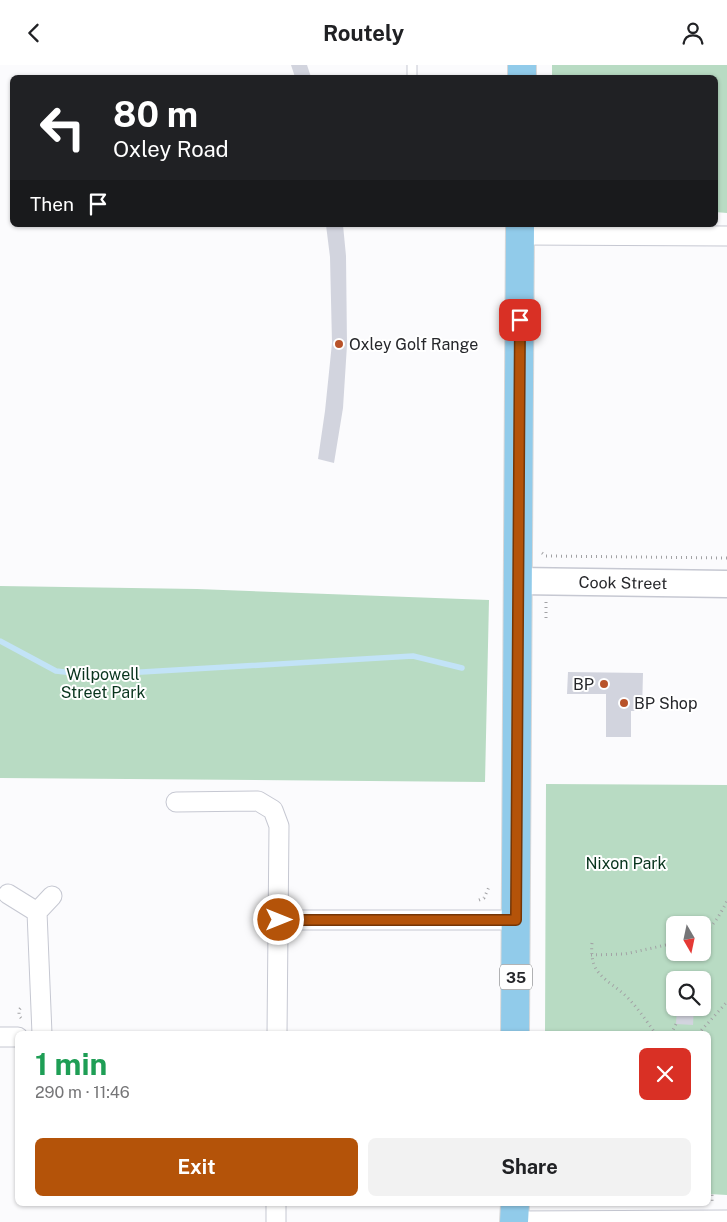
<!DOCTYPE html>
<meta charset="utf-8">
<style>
:root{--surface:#fff;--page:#f2f2f2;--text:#202124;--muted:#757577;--accent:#b45309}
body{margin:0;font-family:"Public Sans",sans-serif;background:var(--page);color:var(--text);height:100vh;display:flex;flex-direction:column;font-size:19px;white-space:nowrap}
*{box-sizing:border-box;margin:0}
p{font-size:16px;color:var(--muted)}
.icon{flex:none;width:28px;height:28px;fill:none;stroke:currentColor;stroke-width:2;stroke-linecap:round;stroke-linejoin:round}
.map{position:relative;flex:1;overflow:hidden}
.drawer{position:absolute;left:15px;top:966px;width:696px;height:175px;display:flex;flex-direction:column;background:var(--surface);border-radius:8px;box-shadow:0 1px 4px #0004}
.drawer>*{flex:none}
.guide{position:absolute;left:10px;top:10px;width:708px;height:152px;border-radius:8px;box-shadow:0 1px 4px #0004;background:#202124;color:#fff;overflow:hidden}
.needle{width:32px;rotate:171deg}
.controls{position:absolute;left:666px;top:851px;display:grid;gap:10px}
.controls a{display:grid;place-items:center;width:45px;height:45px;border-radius:8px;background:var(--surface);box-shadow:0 1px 4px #0004;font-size:25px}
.pin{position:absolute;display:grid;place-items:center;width:42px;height:42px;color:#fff;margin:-21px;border-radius:10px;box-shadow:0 2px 8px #0006}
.me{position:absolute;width:55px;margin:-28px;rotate:90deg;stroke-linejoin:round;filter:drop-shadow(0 0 4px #0008)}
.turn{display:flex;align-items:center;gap:18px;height:105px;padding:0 20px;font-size:22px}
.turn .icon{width:65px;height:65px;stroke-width:2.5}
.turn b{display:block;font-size:35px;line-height:42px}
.then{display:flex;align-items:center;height:48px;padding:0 20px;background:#0003;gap:10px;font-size:19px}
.round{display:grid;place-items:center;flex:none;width:52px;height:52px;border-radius:8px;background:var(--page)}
.headline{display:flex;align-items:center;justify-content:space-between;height:85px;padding:0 20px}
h1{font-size:30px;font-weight:700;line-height:38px;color:#1e9e55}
.action{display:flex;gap:10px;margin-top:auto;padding:10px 20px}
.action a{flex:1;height:58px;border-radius:8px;background:var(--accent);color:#fff;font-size:20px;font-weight:700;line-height:58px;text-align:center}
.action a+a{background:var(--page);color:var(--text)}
header{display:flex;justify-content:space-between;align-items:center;height:65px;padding:0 20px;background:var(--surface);font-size:22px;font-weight:700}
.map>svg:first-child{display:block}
</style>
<header><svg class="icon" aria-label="back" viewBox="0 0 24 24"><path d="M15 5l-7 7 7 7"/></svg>Routely<svg class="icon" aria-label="person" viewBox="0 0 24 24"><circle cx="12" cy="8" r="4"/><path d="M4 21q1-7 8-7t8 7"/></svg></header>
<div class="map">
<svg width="727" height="1157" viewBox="0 0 727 1157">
<rect width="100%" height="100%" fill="#fbfbfd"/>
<path fill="#b8dbc3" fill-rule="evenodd" d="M552,0H727V148L715,147V12H552Z
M0,521L197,524L489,535L485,717L0,713Z
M546,719L727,720V1130L709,1129V969H545ZM675,860H702V888H675ZM675,915H702V942H675Z"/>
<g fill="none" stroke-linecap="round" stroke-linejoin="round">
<path stroke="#c2e3f7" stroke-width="5.5" d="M0,576L56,606L91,610L413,591L462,603"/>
</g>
<path fill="#d2d4de" d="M291,0H307L311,12H295Z
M326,160H343L346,191L347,280L343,343L334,398L318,394L325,346L332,278L330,192Z
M568,607L643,608L642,646H631V672H606V629H567Z
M677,942H694L693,960L676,959Z"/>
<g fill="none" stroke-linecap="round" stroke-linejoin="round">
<defs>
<path id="lane" d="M412,12V0"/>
<path id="street" d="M520,170L727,171
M176,737L258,736L273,745L279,761L277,969
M8,829L37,847L52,831
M37,847L42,969
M279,855H516
M0,972H18
M514,1156L727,1155
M276,1157V1139"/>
<g id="secondary">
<path id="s1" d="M519,516L727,519"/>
</g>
<path id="primary" d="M522,12V0
M515,969L520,160
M514,1157L515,1139"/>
</defs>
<use href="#lane" stroke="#c6c8d2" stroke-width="11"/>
<use href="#street" stroke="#c6c8d2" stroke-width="21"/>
<use href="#secondary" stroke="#c6c8d2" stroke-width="29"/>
<use href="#primary" stroke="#d8d8d9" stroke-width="30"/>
<path stroke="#a2a2a5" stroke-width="3" stroke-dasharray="1 4" stroke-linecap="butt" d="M542,488L546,491L727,493
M546,537V557
M479,835L484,833L489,822
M702,869C714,861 721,848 727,836
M592,878C589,911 607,913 627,932C638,943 647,957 656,969
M591,890L625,889L675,878
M21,953L19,951V945L22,941
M671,969L676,959
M698,969L727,937
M709,1127L712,1128V1137"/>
<use href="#lane" stroke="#fff" stroke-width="9"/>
<use href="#street" stroke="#fff" stroke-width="19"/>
<use href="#secondary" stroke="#fff" stroke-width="26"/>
<use href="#primary" stroke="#91cbea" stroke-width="28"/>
</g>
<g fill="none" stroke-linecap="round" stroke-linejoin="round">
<defs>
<path id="route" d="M279,855H516L520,255"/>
</defs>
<use href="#route" stroke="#753606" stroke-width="12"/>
<use href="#route" stroke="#b45309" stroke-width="9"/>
</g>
<g fill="#b85229" stroke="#fff" stroke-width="2">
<circle cx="339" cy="279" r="5"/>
<circle cx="604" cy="619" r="5"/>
<circle cx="624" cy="638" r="5"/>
</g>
<g text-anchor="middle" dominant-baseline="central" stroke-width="4" stroke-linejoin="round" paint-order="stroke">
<rect fill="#fff" stroke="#67686b" stroke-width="1" x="500" y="899.5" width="32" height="25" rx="4"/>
<g font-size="15" font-weight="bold" fill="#26272b">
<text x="516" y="912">35</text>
</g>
<g font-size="16" fill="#26272b" stroke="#fff" text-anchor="start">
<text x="349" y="279">Oxley Golf Range</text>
<text x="594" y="619" text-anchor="end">BP</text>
<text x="634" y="638">BP Shop</text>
</g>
<g font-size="16" fill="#26272b" stroke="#fff">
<text stroke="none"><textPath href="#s1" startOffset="104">Cook Street</textPath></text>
</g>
<g font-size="16" fill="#08341d" stroke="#fff">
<text x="103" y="609">Wilpowell<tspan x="103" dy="18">Street Park</tspan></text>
<text x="626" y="798">Nixon Park</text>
</g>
</g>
</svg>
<div class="controls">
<a><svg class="needle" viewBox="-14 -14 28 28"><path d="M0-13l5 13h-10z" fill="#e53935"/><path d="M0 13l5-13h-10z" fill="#757577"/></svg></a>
<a><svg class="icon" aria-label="search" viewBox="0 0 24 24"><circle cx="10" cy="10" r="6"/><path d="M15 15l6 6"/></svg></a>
</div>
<div class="pin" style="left:520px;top:255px;background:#d93025"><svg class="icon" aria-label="arrive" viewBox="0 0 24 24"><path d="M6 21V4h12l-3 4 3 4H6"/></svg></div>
<svg class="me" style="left:279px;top:855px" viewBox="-20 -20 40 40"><circle r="17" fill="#b45309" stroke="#fff" stroke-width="3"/><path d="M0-11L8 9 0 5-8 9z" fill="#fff"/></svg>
<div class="guide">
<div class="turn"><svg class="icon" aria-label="left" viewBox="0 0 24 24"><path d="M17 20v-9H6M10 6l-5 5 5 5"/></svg><div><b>80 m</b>Oxley Road</div></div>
<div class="then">Then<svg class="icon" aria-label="arrive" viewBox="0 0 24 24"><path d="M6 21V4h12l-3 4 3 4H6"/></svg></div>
</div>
<section class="drawer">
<div class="headline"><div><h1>1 min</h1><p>290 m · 11:46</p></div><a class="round" style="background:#d93025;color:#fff"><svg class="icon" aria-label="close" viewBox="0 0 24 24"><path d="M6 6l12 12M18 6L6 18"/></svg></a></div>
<div class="action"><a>Exit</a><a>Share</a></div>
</section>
</div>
